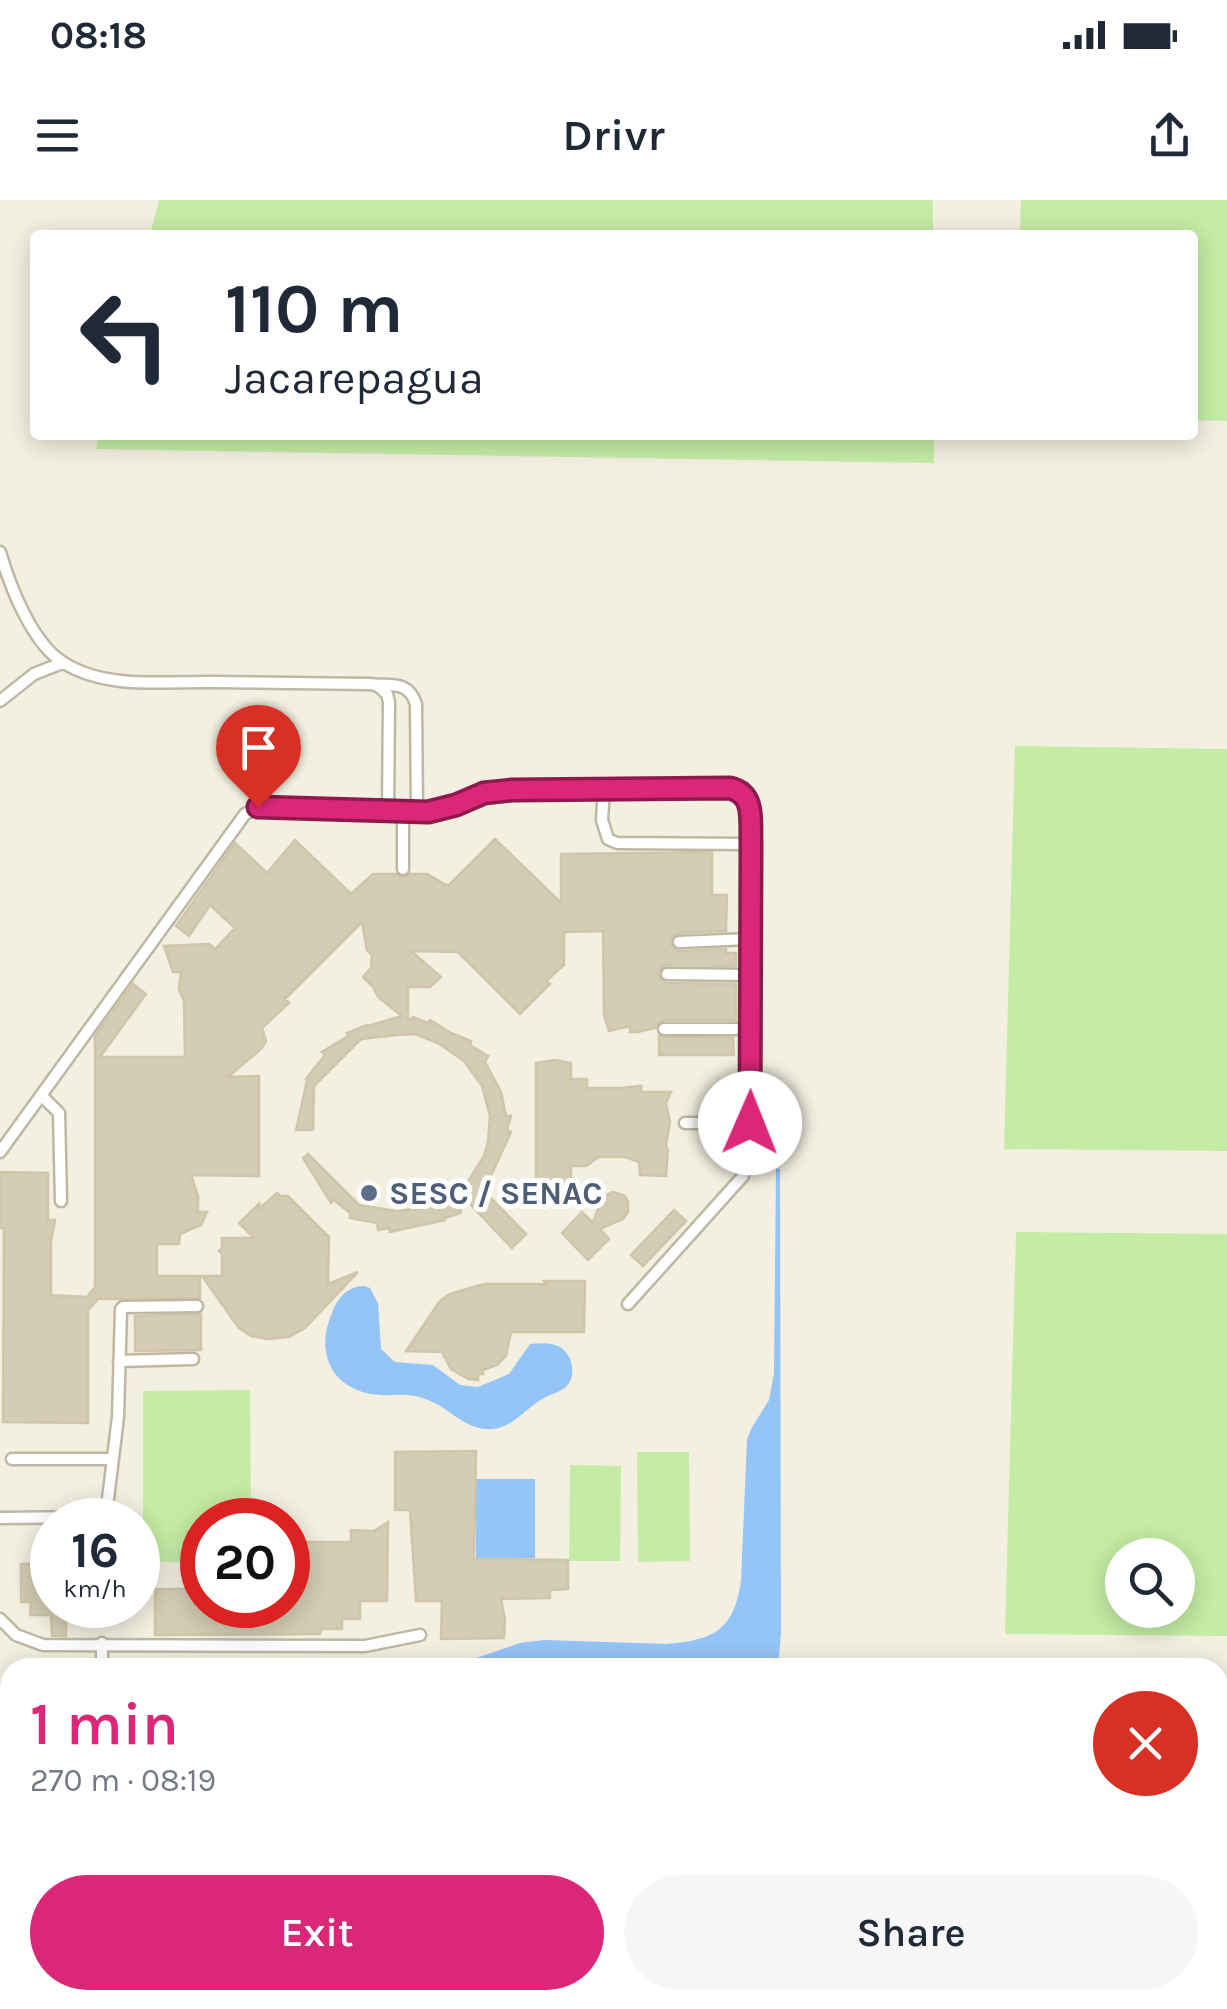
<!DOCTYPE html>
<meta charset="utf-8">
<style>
:root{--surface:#fff;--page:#f6f6f7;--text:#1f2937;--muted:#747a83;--accent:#db2777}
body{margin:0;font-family:Karla,sans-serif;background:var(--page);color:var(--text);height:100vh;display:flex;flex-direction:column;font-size:38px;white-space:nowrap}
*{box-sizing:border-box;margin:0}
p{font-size:32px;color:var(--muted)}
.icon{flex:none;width:55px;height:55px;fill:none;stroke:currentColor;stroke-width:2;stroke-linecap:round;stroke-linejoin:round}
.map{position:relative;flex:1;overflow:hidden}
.sheet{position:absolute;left:0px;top:1458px;width:1228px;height:352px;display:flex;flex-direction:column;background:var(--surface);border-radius:30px 30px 0 0;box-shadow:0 5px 25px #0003}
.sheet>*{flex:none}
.banner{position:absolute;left:30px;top:30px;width:1168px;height:210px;border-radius:10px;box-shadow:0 5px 25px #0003;background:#fff;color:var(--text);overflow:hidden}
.tools{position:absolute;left:1105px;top:1338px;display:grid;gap:20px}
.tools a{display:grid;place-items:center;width:90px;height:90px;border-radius:50%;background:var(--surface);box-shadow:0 5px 25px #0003;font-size:50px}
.speed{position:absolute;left:30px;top:1298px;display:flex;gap:20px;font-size:50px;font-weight:700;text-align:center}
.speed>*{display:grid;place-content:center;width:130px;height:130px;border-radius:50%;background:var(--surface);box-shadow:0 5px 25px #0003;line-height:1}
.speed small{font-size:25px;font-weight:400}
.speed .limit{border:15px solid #d22;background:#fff;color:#111}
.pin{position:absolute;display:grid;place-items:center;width:85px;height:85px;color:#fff;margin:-102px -42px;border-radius:50% 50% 50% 0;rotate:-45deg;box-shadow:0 0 10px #0007}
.pin .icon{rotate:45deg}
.me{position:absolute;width:110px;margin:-55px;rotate:1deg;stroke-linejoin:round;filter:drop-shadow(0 0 8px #0008)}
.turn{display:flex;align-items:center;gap:35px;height:210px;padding:0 30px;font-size:45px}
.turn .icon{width:130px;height:130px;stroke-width:2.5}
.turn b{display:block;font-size:70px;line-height:85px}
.round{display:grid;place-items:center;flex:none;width:105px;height:105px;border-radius:52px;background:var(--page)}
.overview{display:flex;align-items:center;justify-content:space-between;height:170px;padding:0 30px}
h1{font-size:60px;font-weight:600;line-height:75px;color:var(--accent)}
.primary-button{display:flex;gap:20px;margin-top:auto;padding:20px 30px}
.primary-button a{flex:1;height:115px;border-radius:60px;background:var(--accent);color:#fff;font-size:40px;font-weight:600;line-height:115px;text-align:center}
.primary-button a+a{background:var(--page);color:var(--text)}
.status{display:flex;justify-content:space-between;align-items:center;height:70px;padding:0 50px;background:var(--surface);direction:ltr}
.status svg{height:28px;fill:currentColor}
header{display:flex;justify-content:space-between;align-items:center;height:130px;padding:0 30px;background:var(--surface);font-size:45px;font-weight:600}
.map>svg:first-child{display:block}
</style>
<div class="status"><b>08:18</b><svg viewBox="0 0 49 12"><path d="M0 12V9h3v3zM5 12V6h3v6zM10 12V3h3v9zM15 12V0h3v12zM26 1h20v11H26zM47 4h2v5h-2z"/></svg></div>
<header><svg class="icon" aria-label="menu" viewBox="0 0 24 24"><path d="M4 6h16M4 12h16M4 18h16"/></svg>Drivr<svg class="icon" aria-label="share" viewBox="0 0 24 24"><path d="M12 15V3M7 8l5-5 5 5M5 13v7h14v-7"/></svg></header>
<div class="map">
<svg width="1227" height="1809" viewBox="0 0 1227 1809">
<rect width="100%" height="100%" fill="#f3efe1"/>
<path fill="#c4eca5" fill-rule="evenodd" d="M159,0H933V35H150Z
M1021,0H1227V221L1193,220L1192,35H1020Z
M99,235H934V263L96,249Z
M1015,546L1227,549V951L1004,949Z
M1016,1032L1227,1034V1436L1005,1434ZM1122,1355H1178V1410H1122Z
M250,1190L251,1320H202V1362H143V1191Z
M637,1252H689L690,1361L638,1362Z
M570,1265L621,1266L620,1361H569Z
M1218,1520H1227V1809H1174L1167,1800H1218Z"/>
<path fill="#95c4f7" d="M776,968L780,969L781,1434L778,1467H439L459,1464L520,1443L544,1440L667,1444C714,1440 734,1430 741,1381L747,1240L751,1229L769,1200L774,1173Z
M364,1086L370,1088L378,1103L381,1149L395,1162L433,1165L460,1185L478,1187L509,1174L530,1144C540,1143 551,1142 560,1147C573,1155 577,1176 566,1187C559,1193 547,1195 539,1201C522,1212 509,1231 486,1229C461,1227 448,1206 425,1199C411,1193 395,1196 380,1195C333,1192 314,1154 332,1113C338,1098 346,1087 364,1086Z
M476,1279H535V1358H476Z"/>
<path fill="#d4ccb5" stroke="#d0c5a8" stroke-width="2.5" d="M495,639L561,703V654L712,652V695H727L726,731L678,733L672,737L670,743L674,749L679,751L726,749V753H736V766L667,765L660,769L658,775L662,781L667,783L736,784V820H664L659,822L655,828L638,832H630V826L609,831L604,815L603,731L564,732V765L546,781L550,784L520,814L458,752L411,751L441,777L430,787H408V819L411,820L413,817L428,823L430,820L451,833L471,841L470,845L488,856L485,862L501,892L506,916H511L507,930L511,932L484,991L526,1034L512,1048L468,1002L460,1008L461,1013L445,1018V1020L390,1032L389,1028L378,1030L377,1023L350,1018V1013L334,1000L331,1003L303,958L308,954L359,1005L396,1011L422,1008L448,998L469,980L484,956L488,942L490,916L482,886L464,861L438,843L415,834L397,835L361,839L314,886L313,930H296L307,881L306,879L325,855L322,852L348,836L347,833L367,825L368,826L402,816L378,797L373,787L363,777L371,768L372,755L367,750L362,722L285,799L289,803L262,828L266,841L262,848L228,877L259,876V976L191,975L198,996V1012H207L201,1025L180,1034L179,1044H157V1076H200V1098L98,1099L88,1110V1223L3,1222L4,1028H1L0,1021V972L48,973V1020H55L51,1042V1095L87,1097L95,1087V836L133,784L146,794L100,857H185L184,801L179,789L181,772H173L164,746L209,744L215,749L235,728L210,705L189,736L176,726L235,643L267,673L295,640L351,694L373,674H396L404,678L410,674H427L448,686Z
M659,836L733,838L734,855H659Z
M555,860L571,863V879H587V888H622L641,886V892H671L666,903L670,922L666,945L668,950L666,976L640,975L639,962L625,957H599L586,966H571V982L554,987L536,982V863Z
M613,992L625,996L628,1002V1012L623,1019L600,1029L609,1039L588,1060L562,1033L582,1012L593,1023L601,1000L604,996Z
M277,993L280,996H288L329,1037L328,1084L358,1072L305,1128L289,1137L268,1139L251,1136L239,1128L202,1076H222V1054L219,1051L222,1048V1038H254L239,1023L259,1004V1009Z
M674,1010L686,1021L643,1066L631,1055Z
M544,1081H585L584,1132H511L506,1156L497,1165L483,1170V1174H478V1180L468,1179L451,1169L442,1152L406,1151L440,1101L450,1094L484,1084H547Z
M201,1114V1150L135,1151V1116Z
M476,1251L474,1359L568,1360V1389L550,1390V1398L501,1399L505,1419L504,1438L441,1439L442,1401H416L410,1310H395V1252Z
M388,1322L387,1401H360V1419H342V1429H321L320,1434L155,1435V1389H202V1405H288V1350H304V1342H351V1330L374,1331Z
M21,1364H52V1405H66V1436H52L51,1415H30L31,1402H21Z"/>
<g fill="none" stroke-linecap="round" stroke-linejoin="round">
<defs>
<path id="service" d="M0,352C10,386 32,444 64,463C107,490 166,481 214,482C265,483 317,483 368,484C389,487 408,479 416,504L417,613
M378,486L387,494L389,502L388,612
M0,501L34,474L62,463
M604,588L602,620L608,639L617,643L751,644
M403,669V612
M679,742L750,739
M667,774L749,775
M664,829H751
M41,895L59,913L61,1001
M685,923H750
M0,952L245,614L259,607L428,612L456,605L484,593L512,590L730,588L739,590L749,601L751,829L747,960L743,976L628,1104
M119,1161L193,1159
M12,1259H113
M0,1318L94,1317L103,1315L107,1307L118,1217L121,1109L123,1107L197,1106
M0,1419L16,1435L43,1445L365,1446L420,1435
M102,1468V1443
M1218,1526L1227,1527
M10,1554L7,1559C5,1622 0,1690 10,1751
M20,1800L22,1809
M869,1800L872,1809
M1183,1800L1190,1809
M791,1809V1800"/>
</defs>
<use href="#service" stroke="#beb8a3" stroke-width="15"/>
<use href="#service" stroke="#fff" stroke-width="10"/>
</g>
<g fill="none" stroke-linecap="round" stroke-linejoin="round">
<defs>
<path id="route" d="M258,607L428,612L456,605L484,593L512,590L730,588C756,594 750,622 751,644L750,923"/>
</defs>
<use href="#route" stroke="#8e194d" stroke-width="25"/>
<use href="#route" stroke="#db2777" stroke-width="18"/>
</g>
<circle fill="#5c6f8a" stroke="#fff" stroke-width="4" cx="369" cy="993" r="10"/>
<g text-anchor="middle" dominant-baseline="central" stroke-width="10" stroke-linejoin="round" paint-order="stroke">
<g font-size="32" font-weight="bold" fill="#4e5e75" stroke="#fff" text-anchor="start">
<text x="389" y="993">SESC / SENAC</text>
</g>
</g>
</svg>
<div class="tools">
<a><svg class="icon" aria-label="search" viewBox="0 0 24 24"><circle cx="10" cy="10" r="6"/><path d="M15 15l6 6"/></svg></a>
</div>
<div class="speed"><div>16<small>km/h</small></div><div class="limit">20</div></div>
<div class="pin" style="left:258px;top:607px;background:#d93025"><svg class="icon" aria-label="arrive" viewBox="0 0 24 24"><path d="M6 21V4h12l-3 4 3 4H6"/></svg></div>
<svg class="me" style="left:750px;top:923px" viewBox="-20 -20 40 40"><circle r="19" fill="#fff"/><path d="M0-13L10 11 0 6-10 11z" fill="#db2777"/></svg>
<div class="banner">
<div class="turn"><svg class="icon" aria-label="left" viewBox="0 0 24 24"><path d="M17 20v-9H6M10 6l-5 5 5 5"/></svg><div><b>110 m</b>Jacarepagua</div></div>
</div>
<section class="sheet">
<div class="overview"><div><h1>1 min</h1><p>270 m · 08:19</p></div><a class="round" style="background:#d93025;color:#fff"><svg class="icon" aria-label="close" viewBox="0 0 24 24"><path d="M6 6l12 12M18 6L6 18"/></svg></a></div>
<div class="primary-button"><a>Exit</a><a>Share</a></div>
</section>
</div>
